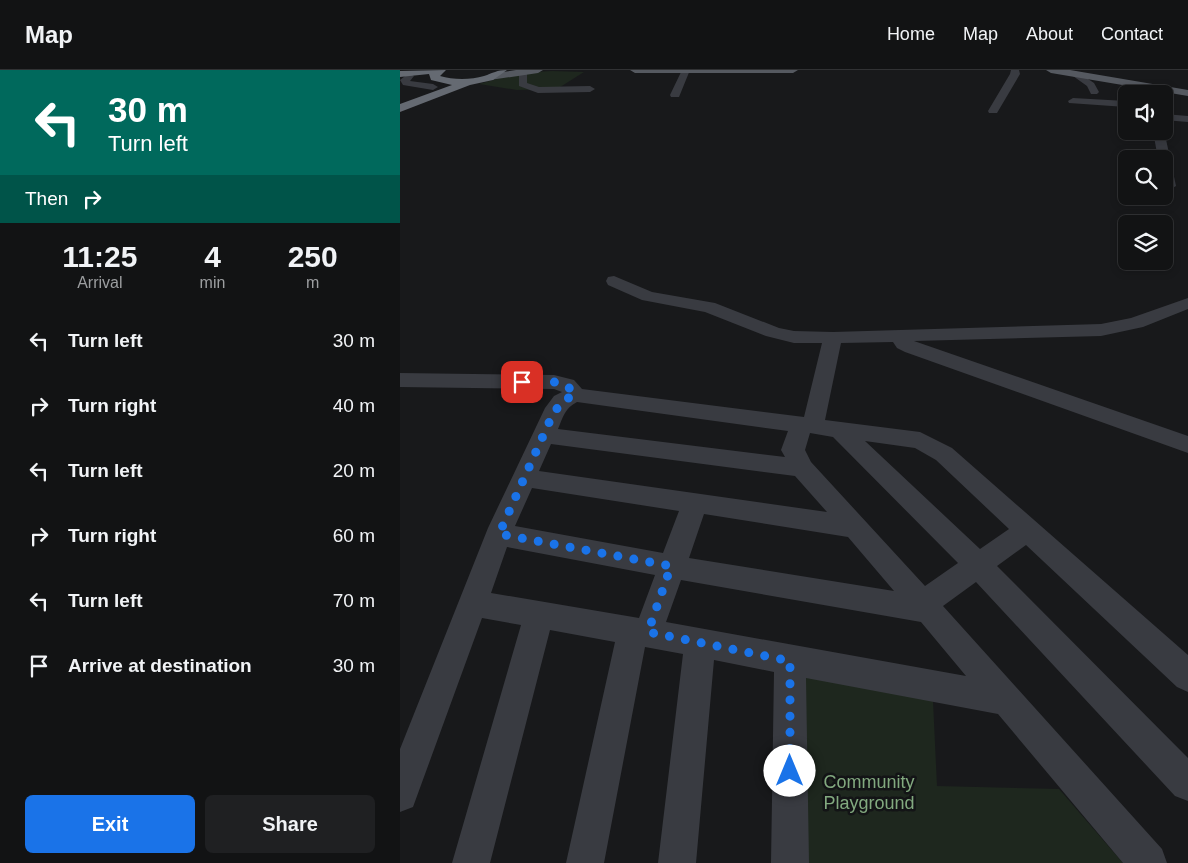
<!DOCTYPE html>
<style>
:root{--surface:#121314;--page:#1f2022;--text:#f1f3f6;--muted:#9c9ea0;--line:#313234;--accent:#1a73e8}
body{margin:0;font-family:Arial,sans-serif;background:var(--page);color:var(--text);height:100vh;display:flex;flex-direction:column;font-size:19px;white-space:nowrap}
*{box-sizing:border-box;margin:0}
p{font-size:16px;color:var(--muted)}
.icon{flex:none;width:28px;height:28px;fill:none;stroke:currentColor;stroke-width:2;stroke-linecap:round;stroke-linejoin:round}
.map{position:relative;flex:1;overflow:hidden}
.panel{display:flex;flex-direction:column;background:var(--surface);width:400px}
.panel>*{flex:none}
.guide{background:#00695c;color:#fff;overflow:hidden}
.fabs{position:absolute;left:718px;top:15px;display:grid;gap:10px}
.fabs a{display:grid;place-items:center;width:55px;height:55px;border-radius:8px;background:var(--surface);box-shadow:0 2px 8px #0003,0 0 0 1px var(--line);font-size:25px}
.pin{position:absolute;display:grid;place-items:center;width:42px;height:42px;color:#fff;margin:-21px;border-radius:10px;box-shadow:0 2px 8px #0006}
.me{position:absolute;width:55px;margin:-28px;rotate:0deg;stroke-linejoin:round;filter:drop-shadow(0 0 4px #0008)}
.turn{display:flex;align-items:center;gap:18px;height:105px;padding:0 25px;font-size:22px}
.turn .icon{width:65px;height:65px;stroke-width:2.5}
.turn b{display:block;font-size:35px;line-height:42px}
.then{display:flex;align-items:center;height:48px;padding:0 25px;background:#0003;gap:10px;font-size:19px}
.eta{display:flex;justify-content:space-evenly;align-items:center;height:85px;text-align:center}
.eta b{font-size:30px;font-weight:700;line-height:35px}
.cta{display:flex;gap:10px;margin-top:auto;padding:10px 25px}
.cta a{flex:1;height:58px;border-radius:8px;background:var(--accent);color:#fff;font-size:20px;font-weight:700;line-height:58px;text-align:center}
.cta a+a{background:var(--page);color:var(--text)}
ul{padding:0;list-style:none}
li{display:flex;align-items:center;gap:15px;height:65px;padding:0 25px}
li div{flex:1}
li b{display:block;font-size:19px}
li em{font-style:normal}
header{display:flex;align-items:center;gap:30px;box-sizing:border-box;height:70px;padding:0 25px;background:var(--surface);border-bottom:1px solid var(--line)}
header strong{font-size:24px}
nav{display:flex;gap:28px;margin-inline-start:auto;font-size:18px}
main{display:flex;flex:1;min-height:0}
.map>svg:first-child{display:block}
</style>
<header>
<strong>Map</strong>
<nav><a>Home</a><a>Map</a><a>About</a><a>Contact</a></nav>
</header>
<main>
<section class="panel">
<div class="guide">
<div class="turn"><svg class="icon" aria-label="left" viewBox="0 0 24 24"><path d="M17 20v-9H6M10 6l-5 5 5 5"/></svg><div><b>30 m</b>Turn left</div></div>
<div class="then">Then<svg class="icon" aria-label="right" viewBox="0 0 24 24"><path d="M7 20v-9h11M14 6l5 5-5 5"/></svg></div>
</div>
<div class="eta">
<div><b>11:25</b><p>Arrival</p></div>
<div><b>4</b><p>min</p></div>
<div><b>250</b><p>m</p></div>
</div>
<ul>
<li><svg class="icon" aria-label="left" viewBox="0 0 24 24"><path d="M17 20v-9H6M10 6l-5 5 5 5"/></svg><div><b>Turn left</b></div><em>30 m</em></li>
<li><svg class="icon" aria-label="right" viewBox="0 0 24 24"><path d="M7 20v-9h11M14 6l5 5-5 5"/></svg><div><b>Turn right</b></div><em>40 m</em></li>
<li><svg class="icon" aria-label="left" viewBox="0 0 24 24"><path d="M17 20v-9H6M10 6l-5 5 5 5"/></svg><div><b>Turn left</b></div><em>20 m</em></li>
<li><svg class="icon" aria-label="right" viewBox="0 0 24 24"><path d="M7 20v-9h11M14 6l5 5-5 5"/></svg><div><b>Turn right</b></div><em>60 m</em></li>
<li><svg class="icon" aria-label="left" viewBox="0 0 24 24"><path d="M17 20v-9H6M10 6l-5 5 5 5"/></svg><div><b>Turn left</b></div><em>70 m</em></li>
<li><svg class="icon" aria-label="arrive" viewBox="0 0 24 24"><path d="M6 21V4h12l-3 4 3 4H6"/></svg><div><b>Arrive at destination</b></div><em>30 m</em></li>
</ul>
<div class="cta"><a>Exit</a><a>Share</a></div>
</section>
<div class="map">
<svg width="788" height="793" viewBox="0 0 788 793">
<rect width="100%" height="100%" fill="#18191b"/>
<path fill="#1e271e" d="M152,1L184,2L157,19L117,20L79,14L118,3Z
M399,603L533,631L537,716L659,719L723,793H401Z"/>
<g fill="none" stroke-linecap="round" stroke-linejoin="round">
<path fill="#393b41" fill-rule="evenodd" d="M119,0H127V13L139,17L190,16L195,19L190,22L138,23L119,16Z
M282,0H290L279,27H271L270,25Z
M611,0H619L620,4L597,43H589L588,41L610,4Z
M676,1L694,13L699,22L697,24H691L687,16L673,6L671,4Z
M9,3L14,6L10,11L33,14L38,17L33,20L3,15L0,10Z
M673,28L726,31V37L669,33L668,31Z
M764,44L788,46V52L764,50Z
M764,60L776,116L769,120L764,118V89H758L753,61H764Z
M214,206L252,222L315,233L379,258L394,261L433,262L701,254L731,248L788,228V239L743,257L701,266L514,271L788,366V383L505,282L497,278L493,272L441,273L425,350L520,362L552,378L788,585V622L777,617L626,475L597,496L788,688V731L775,726L576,512L543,536L762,779L767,793H723L598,644L406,608L409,793H371L374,602L314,590L296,793H258L283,584L245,577L204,793H166L215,572L150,560L90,793H52L121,555L82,548L13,737L0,742V679L88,458L145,338L154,326L162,322L154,319L0,317V303L154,305L174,310L182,319L404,347L422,273H394L366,266L305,242L242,230L208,215L206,211L208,207ZM177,332L388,361L381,380L385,387L158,359C163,347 165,338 177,332ZM410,363L433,367L558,493L525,516L411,392L405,380ZM465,371L515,378L536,390L609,459L580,479ZM151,374L395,406L427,442L139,401ZM132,418L279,441L263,483L115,456ZM304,444L448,467L494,521L289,488ZM107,477L255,505L239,548L91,523ZM281,510L521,552L566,606L266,552Z"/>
<path fill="#555960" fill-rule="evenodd" d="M116,0H143L138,3L90,10L85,7L90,4Z
M230,0H398L393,3H235Z
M646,0H670L788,20V26L651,3Z"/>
<path fill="#656a72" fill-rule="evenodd" d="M46,0L40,6C53,10 71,10 84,6C93,3 97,0 107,0L93,10L70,15L0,42V34L52,15L31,10L29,4L0,7V1Z"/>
</g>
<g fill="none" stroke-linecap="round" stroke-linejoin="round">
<path stroke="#1a73e8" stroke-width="9" stroke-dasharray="0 16.2" d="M122,312C140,312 165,307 175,325L162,331L152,346L99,464L271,496L248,562L390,591V701"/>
</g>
<g text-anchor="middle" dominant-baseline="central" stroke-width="5" stroke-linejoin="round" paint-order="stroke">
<g font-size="18" fill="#82a97f" stroke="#131416">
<text x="469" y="712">Community<tspan x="469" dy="21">Playground</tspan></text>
</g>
</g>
</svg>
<div class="fabs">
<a><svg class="icon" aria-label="sound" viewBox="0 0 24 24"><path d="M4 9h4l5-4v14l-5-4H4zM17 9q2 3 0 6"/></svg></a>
<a><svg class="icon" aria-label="search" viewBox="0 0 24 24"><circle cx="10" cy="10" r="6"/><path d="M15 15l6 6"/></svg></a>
<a><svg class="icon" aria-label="layers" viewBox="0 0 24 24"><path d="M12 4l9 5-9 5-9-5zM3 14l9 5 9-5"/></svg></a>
</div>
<div class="pin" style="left:122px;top:312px;background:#d93025"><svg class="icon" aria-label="arrive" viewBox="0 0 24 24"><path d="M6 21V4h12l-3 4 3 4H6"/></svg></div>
<svg class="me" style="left:390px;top:701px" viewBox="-20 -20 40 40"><circle r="19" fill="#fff"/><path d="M0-13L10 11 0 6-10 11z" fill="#1a73e8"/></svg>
</div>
</main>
